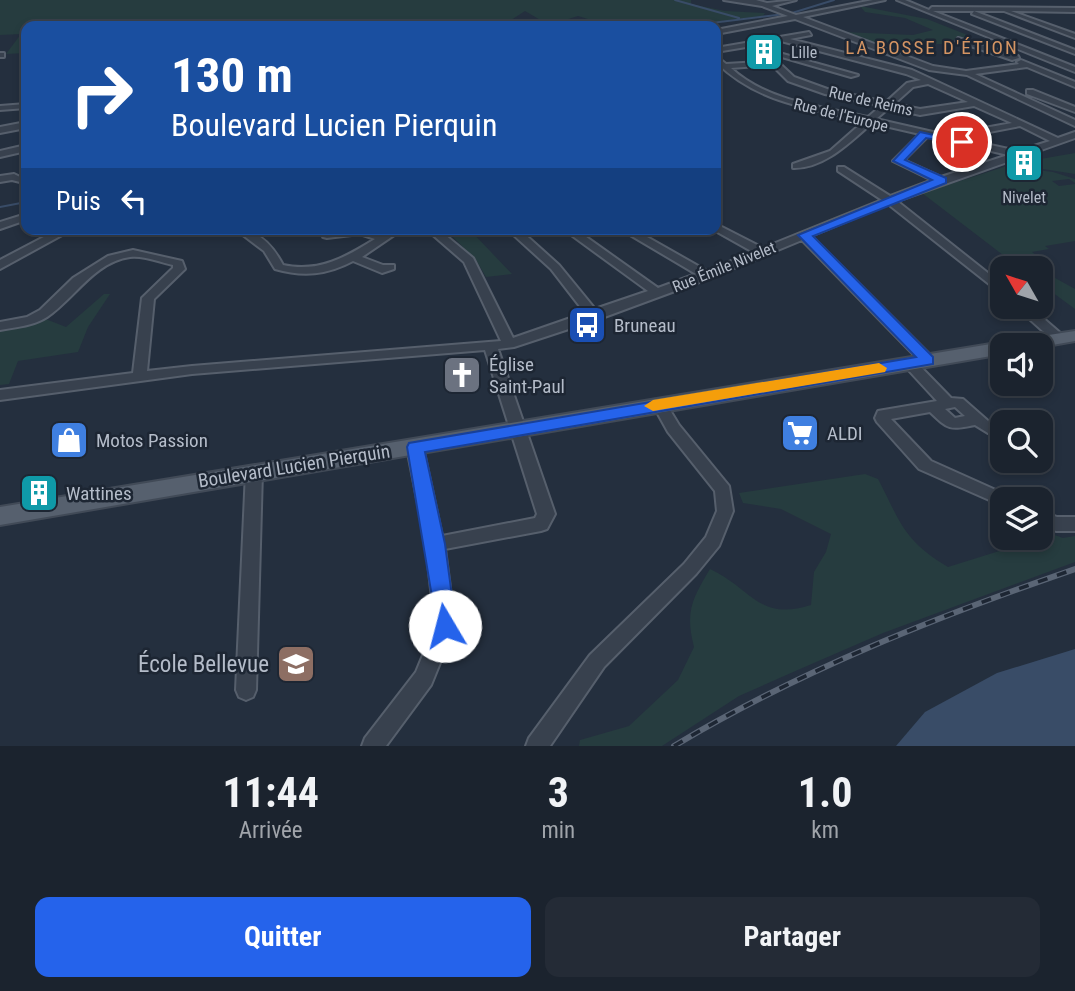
<!DOCTYPE html>
<html lang="fr">
<meta charset="utf-8">
<style>
:root{--surface:#1b232e;--page:#242b36;--text:#f1f3f6;--muted:#a0a4aa;--line:#39404a;--accent:#2563eb}
body{margin:0;font-family:"Roboto Condensed",sans-serif;background:var(--page);color:var(--text);height:100vh;display:flex;flex-direction:column;font-size:26px;white-space:nowrap}
*{box-sizing:border-box;margin:0}
p{font-size:23px;color:var(--muted)}
.icon{flex:none;width:38px;height:38px;fill:none;stroke:currentColor;stroke-width:2;stroke-linecap:round;stroke-linejoin:round}
.map{position:relative;height:746px;overflow:hidden}
.panel{display:flex;flex-direction:column;background:var(--surface);flex:1}
.panel>*{flex:none}
.hud{position:absolute;left:21px;top:21px;width:700px;height:214px;border-radius:14px;box-shadow:0 4px 10px #0003,0 0 0 2px var(--line);background:#1a4fa0;color:#fff;overflow:hidden}
.needle{width:46px;rotate:309deg}
.buttons{position:absolute;left:990px;top:256px;display:grid;gap:14px}
.buttons a{display:grid;place-items:center;width:63px;height:63px;border-radius:14px;background:var(--surface);box-shadow:0 4px 10px #0003,0 0 0 2px var(--line);font-size:35px}
.pin{position:absolute;display:grid;place-items:center;width:60px;height:60px;color:#fff;margin:-30px;border:4px solid #fff;border-radius:50%;box-shadow:0 2px 7px #0007}
.me{position:absolute;width:77px;margin:-38px;rotate:352deg;stroke-linejoin:round;filter:drop-shadow(0 0 5px #0008)}
.turn{display:flex;align-items:center;gap:24px;height:147px;padding:0 35px;font-size:32px}
.turn .icon{width:91px;height:91px;stroke-width:2.5}
.turn b{display:block;font-size:49px;line-height:60px}
.then{display:flex;align-items:center;height:66px;padding:0 35px;background:#0003;gap:14px;font-size:26px}
.eta{display:flex;justify-content:space-evenly;align-items:center;height:119px;text-align:center}
.eta b{font-size:42px;font-weight:700;line-height:49px}
.cta{display:flex;gap:14px;margin-top:auto;padding:14px 35px}
.cta a{flex:1;height:80px;border-radius:14px;background:var(--accent);color:#fff;font-size:28px;font-weight:700;line-height:80px;text-align:center}
.cta a+a{background:var(--page);color:var(--text)}
.map>svg:first-child{display:block}
</style>
<div class="map">
<svg width="1075" height="746" viewBox="0 0 1075 746">
<rect width="100%" height="100%" fill="#242f3e"/>
<path fill="#263c3f" d="M0,0H691V4L725,11L765,13L763,16L678,26L625,20L640,25L597,26L614,21L598,22L578,16L549,25L525,11L502,26H26V53L6,54L21,34L0,35Z
M860,6L927,19L970,36L949,41L955,44H930L934,46L883,47L843,32L913,35L933,30L905,18L865,12Z
M1075,153V174L1012,164Z
M1007,166L1053,172L1075,179V183L1069,179L1052,181L1059,186L1075,184V241L1045,246L1049,249L1032,252L1040,258L1023,263L1028,268H1020L922,193Z
M445,229H469L512,274L486,277L476,260Z
M1046,273L1075,289V309L1041,284V274Z
M104,294H110L88,327L78,352L18,361L9,384L0,385V330L19,327L43,318L66,327Z
M865,474L878,479C901,523 903,540 948,567L1009,548V537H1041V530L1063,538L1075,536V562L883,633L800,669L739,696L662,746H579L580,740L629,726L678,680L694,647C685,612 692,599 710,569C751,588 759,622 811,605L814,572L826,552L831,534L781,509L743,503L739,493Z"/>
<path fill="#394c67" d="M1075,649V746H896L925,712L997,673Z"/>
<g fill="none" stroke-linecap="round" stroke-linejoin="round">
<path stroke="#394c67" stroke-width="2" d="M675,0L739,18
M792,13L834,0
M687,26L785,14
M0,207L26,202"/>
<defs>
<path id="minor" d="M724,0H756L767,3L796,0L772,6L796,15L873,0H885L803,17L933,66L966,71L1019,64L1017,62L1021,60L1075,82V87L1027,67L975,74L1075,120V126L967,75L929,70L795,19L716,34V30L788,16L762,6Z
M897,0H905L929,10L932,7L1075,8V12L1011,11L1075,34V38L1004,11H974L1075,50V54L972,14L974,11H933L1075,67V72Z
M543,24L546,26H539L540,25Z
M809,32L811,35L790,39L912,70L1058,138L1075,132V138L897,201L1003,285V295L888,204L811,236L932,357L934,360L932,363H922L802,240L710,278L599,319L514,347L498,349L555,514L547,529L541,531L445,549L455,626L431,685L386,746H362L365,738L416,672L435,626L426,544L407,448L409,444H421L423,448L442,536L535,518L537,514L485,350L192,374L0,400V390L133,373L142,298L173,268V265C160,262 143,255 130,257C94,262 75,298 47,317C33,326 16,327 0,330V322L27,317L40,310L73,278L108,256L133,250L182,261L185,269L154,299L147,371L192,366L501,341L464,262L426,229H438L473,258L513,338L585,313L551,269L507,229H519L559,265L595,309L648,291L563,229H575L658,288L696,274L620,229H633L707,271L753,252L712,229H716V224L763,248L882,200L838,171V167H844L890,196L932,180L893,161L920,134L872,123C850,142 824,169 793,168V164L830,151L864,121C808,108 758,103 716,62V56L726,64L777,61L794,77L830,90L886,102L907,83L921,80L906,74L781,41L760,45L772,51L858,75L851,77L768,53L752,46L716,52V48ZM772,65L788,81L825,94L881,106L868,117C823,107 766,101 731,68ZM928,84L968,102L920,109L894,104L913,87ZM974,106L1012,123L946,135L876,119L889,108L920,115ZM1020,126L1050,141L1018,151L958,138ZM928,136L1008,155L941,177L904,160Z
M958,38L1018,56L1019,58L1012,60L956,41Z
M0,53H4V57H0Z
M1027,90H1033L1075,107V112L1027,94Z
M26,104V108L0,110V106Z
M26,122V128L0,133V127Z
M26,145V151L0,157V151Z
M14,174L24,179V183L12,180L0,182V176Z
M26,214V220L0,229V222Z
M59,229H73L0,269V260Z
M235,229C258,229 273,246 283,265C319,273 346,257 375,239L360,234L327,238L323,237V233L367,229L382,234L390,229H403L362,257L383,265H394V269L382,273L353,261C327,275 303,277 275,269L264,251Z
M1015,306H1029L1066,338L1059,342L1054,341Z
M909,359L914,360L951,398L963,399L996,428L993,432L988,433L975,425C949,430 949,430 930,412L891,419L931,461L1009,496L1011,499H1003V506L919,469L877,422L875,418L878,411L937,401L902,363ZM955,407L965,416L955,418L945,409Z
M660,400L665,402L679,425L729,486L733,511L719,546L696,574L604,667L550,746H526L529,738L590,655L684,564L706,537L717,511L715,491L668,432L653,405Z
M254,466L260,468L262,472L256,690L253,697L246,700L239,697L236,690L246,472L248,468Z
M1041,511L1057,517H1075V531H1056L1041,525Z"/>
<path id="major" d="M1075,331V341L1041,347V345H1013L1022,339Z
M1003,342L1010,345H1003V354L0,525V507Z"/>
</defs>
<use href="#minor" stroke="#565f6c" stroke-width="4"/>
<use href="#major" stroke="#414a57" stroke-width="4"/>
<use href="#minor" fill="#38414e" fill-rule="evenodd"/>
<use href="#major" fill="#56606e" fill-rule="evenodd"/>
<defs>
<path id="rail" d="M674,746C801,670 936,617 1075,569"/>
</defs>
<use href="#rail" stroke="#5a6575" stroke-width="6"/>
<use href="#rail" stroke="#1d2633" stroke-width="3.5" stroke-dasharray="10" stroke-linecap="butt"/>
</g>
<path fill="#2563eb" stroke="#184099" stroke-width="2" d="M920,132L967,142L962,145L926,138L905,160L946,178V183L813,236L933,357V364L425,452L445,544L456,626L453,633L445,636L438,633L407,447L409,443L916,357L798,235L932,180L893,161Z"/>
<path fill="#f59e0b" d="M879,363L887,368L885,372L653,411L644,406L653,400Z"/>
<defs>
<symbol id="building-square" viewBox="-11 -11 22 22"><rect x="-9" y="-9" width="18" height="18" rx="4" fill="#0f9aa8" stroke="#1d2633"/><path d="M-4-6H4V6H1V3H-1V6H-4ZM-2.5-4.3h1.7v1.8h-1.7ZM.8-4.3h1.7v1.8H.8ZM-2.5-1h1.7V.8h-1.7ZM.8-1h1.7V.8H.8Z" fill="#fff"/></symbol>
<symbol id="bus-square" viewBox="-11 -11 22 22"><rect x="-9" y="-9" width="18" height="18" rx="4" fill="#1a4fb4" stroke="#1d2633"/><path d="M-5-6H5V4H4V6H2V4H-2V6H-4V4H-5ZM-3.5-4V0h7V-4ZM-3.5 1.2v1.5H-2V1.2ZM2 1.2v1.5H3.5V1.2Z" fill="#fff"/></symbol>
<symbol id="church-square" viewBox="-11 -11 22 22"><rect x="-9" y="-9" width="18" height="18" rx="4" fill="#6b7280" stroke="#1d2633"/><path d="M-1.2-6h2.4v3.5h3.3v2.4h-3.3V6h-2.4V-.1h-3.3v-2.4h3.3Z" fill="#fff"/></symbol>
<symbol id="supermarket-square" viewBox="-11 -11 22 22"><rect x="-9" y="-9" width="18" height="18" rx="4" fill="#3f7fe0" stroke="#1d2633"/><path d="M-6-5.5h2.5l.6 2H6L4.5 2H-2.5L-4.4-4H-6ZM-1.5 3.2a1.3 1.3 0 1 0 .1 0ZM3 3.2a1.3 1.3 0 1 0 .1 0Z" fill="#fff"/></symbol>
<symbol id="shop-square" viewBox="-11 -11 22 22"><rect x="-9" y="-9" width="18" height="18" rx="4" fill="#3f7fe0" stroke="#1d2633"/><path d="M-5-2.5h2.3a2.7 3.5 0 0 1 5.4 0H5L5.5 6h-11ZM-1.5-2.5h3a1.5 2.3 0 0 0-3 0Z" fill="#fff"/></symbol>
<symbol id="school-square" viewBox="-11 -11 22 22"><rect x="-9" y="-9" width="18" height="18" rx="4" fill="#8d6e63" stroke="#1d2633"/><path d="M0-5L7-2L0 1L-7-2ZM-4 1L0 2.5L4 1V4Q0 6-4 4Z" fill="#fff"/></symbol>
</defs>
<g fill-rule="evenodd">
<use href="#building-square" x="742" y="30" width="44" height="44"/>
<use href="#building-square" x="1002" y="141" width="44" height="44"/>
<use href="#bus-square" x="565" y="303" width="44" height="44"/>
<use href="#church-square" x="440" y="353" width="44" height="44"/>
<use href="#supermarket-square" x="778" y="411" width="44" height="44"/>
<use href="#shop-square" x="47" y="418" width="44" height="44"/>
<use href="#building-square" x="17" y="471" width="44" height="44"/>
<use href="#school-square" x="274" y="642" width="44" height="44"/>
</g>
<g text-anchor="middle" dominant-baseline="central" stroke-width="5" stroke-linejoin="round" paint-order="stroke">
<g font-size="16" fill="#b4bcc9" stroke="#1d2633" text-anchor="start">
<text x="791" y="52">Lille</text>
<text x="1024" y="197" text-anchor="middle">Nivelet</text>
</g>
<g font-size="16" fill="#b4bcc9" stroke="#1d2633">
<text transform="translate(871 101) rotate(13)">Rue de Reims</text>
<text transform="translate(841 115) rotate(14)">Rue de l'Europe</text>
<text transform="translate(724 267) rotate(-22)">Rue Émile Nivelet</text>
</g>
<g font-size="19" letter-spacing="2" fill="#d59563" stroke="#1d2633">
<text x="932" y="47">LA BOSSE D'ÉTION</text>
</g>
<g font-size="19" fill="#b4bcc9" stroke="#1d2633" text-anchor="start">
<text x="614" y="325">Bruneau</text>
<text x="489" y="364">Église<tspan x="489" dy="22">Saint-Paul</tspan></text>
<text x="827" y="433">ALDI</text>
<text x="96" y="440">Motos Passion</text>
<text x="66" y="493">Wattines</text>
</g>
<g font-size="19" fill="#b4bcc9" stroke="#1d2633">
<text transform="translate(294 466) rotate(-9)">Boulevard Lucien Pierquin</text>
</g>
<g font-size="23" fill="#b4bcc9" stroke="#1d2633" text-anchor="end">
<text x="269" y="664">École Bellevue</text>
</g>
</g>
</svg>
<div class="buttons">
<a><svg class="needle" viewBox="-14 -14 28 28"><path d="M0-13l5 13h-10z" fill="#e53935"/><path d="M0 13l5-13h-10z" fill="#a0a4aa"/></svg></a>
<a><svg class="icon" aria-label="sound" viewBox="0 0 24 24"><path d="M4 9h4l5-4v14l-5-4H4zM17 9q2 3 0 6"/></svg></a>
<a><svg class="icon" aria-label="search" viewBox="0 0 24 24"><circle cx="10" cy="10" r="6"/><path d="M15 15l6 6"/></svg></a>
<a><svg class="icon" aria-label="layers" viewBox="0 0 24 24"><path d="M12 4l9 5-9 5-9-5zM3 14l9 5 9-5"/></svg></a>
</div>
<div class="pin" style="left:962px;top:142px;background:#d93025"><svg class="icon" aria-label="arrive" viewBox="0 0 24 24"><path d="M6 21V4h12l-3 4 3 4H6"/></svg></div>
<svg class="me" style="left:445px;top:626px" viewBox="-20 -20 40 40"><circle r="19" fill="#fff"/><path d="M0-13L10 11 0 6-10 11z" fill="#2563eb"/></svg>
<div class="hud">
<div class="turn"><svg class="icon" aria-label="right" viewBox="0 0 24 24"><path d="M7 20v-9h11M14 6l5 5-5 5"/></svg><div><b>130 m</b>Boulevard Lucien Pierquin</div></div>
<div class="then">Puis<svg class="icon" aria-label="left" viewBox="0 0 24 24"><path d="M17 20v-9H6M10 6l-5 5 5 5"/></svg></div>
</div>
</div>
<section class="panel">
<div class="eta">
<div><b>11:44</b><p>Arrivée</p></div>
<div><b>3</b><p>min</p></div>
<div><b>1.0</b><p>km</p></div>
</div>
<div class="cta"><a>Quitter</a><a>Partager</a></div>
</section>
